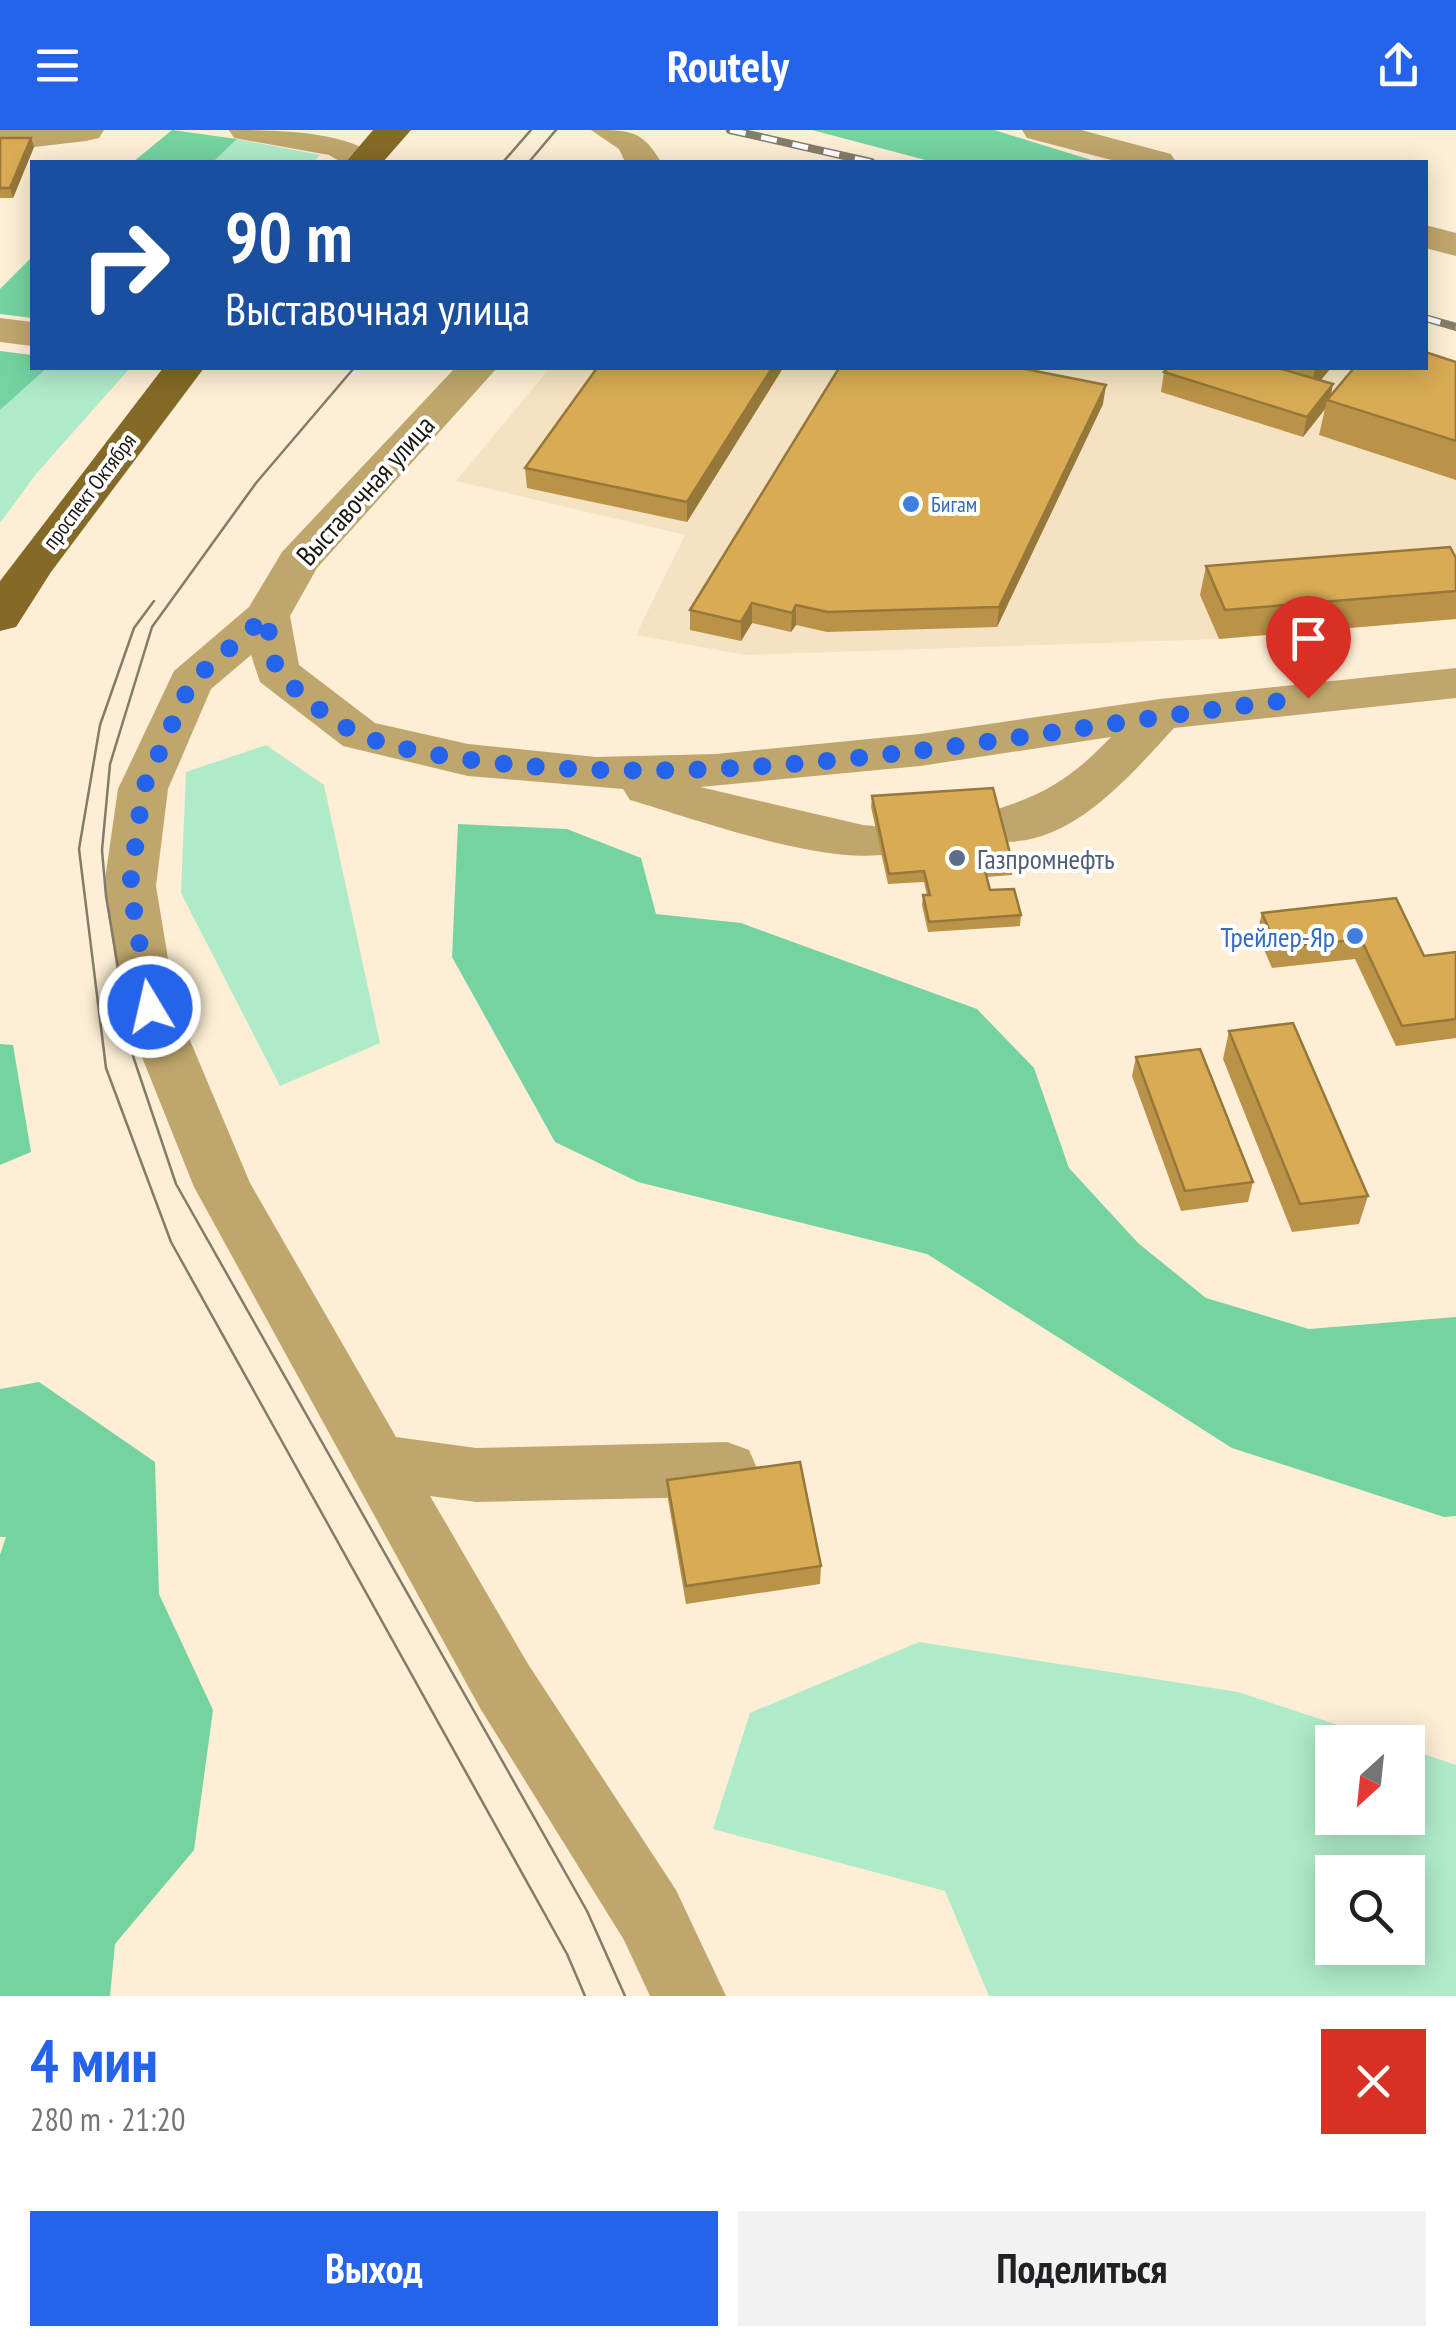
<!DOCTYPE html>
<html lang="ru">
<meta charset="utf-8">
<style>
:root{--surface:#fff;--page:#f2f2f2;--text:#202124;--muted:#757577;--accent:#2563eb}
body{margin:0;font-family:"PT Sans Narrow",sans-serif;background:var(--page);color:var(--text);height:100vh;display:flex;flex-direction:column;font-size:38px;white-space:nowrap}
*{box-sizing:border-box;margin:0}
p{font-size:32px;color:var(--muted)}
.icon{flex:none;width:55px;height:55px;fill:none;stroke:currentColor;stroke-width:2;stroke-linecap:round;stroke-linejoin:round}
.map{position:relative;height:1866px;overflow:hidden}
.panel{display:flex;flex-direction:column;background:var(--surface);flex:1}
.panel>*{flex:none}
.banner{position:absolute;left:30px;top:30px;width:1398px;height:210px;border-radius:0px;box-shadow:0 5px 25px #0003;background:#1a4fa0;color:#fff;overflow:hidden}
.needle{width:65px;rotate:207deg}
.fabs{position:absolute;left:1315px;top:1595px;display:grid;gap:20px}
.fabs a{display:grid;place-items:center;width:110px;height:110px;border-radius:0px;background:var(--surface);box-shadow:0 5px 25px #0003;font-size:50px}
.pin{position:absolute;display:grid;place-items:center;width:85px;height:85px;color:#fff;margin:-102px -42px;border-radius:50% 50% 50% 0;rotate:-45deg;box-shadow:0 0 10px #0007}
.pin .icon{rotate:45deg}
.me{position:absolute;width:110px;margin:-55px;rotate:351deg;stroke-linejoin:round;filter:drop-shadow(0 0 8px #0008)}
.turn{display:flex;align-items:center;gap:35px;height:210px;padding:0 30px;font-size:45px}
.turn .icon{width:130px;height:130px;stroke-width:2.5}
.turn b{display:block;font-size:70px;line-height:85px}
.round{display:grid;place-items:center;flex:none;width:105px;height:105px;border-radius:0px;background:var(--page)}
.head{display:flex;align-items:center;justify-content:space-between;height:170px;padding:0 30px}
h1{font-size:60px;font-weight:800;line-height:75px;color:var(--accent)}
.cta{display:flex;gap:20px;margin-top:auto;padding:20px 30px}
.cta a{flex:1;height:115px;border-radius:0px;background:var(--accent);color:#fff;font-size:40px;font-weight:800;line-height:115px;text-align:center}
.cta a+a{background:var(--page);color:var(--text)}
header{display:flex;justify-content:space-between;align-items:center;height:130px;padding:0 30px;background:var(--accent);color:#fff;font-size:45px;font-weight:800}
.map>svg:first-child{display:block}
</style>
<header><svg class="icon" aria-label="menu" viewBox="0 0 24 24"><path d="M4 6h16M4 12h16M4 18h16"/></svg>Routely<svg class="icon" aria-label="share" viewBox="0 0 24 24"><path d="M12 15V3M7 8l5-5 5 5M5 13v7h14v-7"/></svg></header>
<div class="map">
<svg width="1456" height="1866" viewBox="0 0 1456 1866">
<rect width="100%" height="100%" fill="#fdeed5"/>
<path fill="#f5e2c2" d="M550,238H1363L1456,270V489L1219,509L745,525L636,505L685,405L456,351Z"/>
<path fill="#afebc9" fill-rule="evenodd" d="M237,9L320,25L313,32H213Z
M47,238H130L36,344L0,393V280Z
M266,615L324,655L380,913L280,956L181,763L186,642Z
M919,1512L1238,1562L1389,1612H1332V1688H1408V1619L1456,1635V1866H989L945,1761L713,1699L750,1583ZM1332,1742H1408V1818H1332Z"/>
<path fill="#74d3a1" d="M172,0L237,9L213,32H133Z
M812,0H994L1098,32H933Z
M32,127V188L0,184V159Z
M0,221L32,225V238H47L0,280Z
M458,694L567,699L641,728L656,784L741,793L977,879L1034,938L1069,1038L1138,1113L1206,1168L1309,1199L1456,1187V1386L1444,1387L1232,1318L927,1124L638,1052L555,1012L452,827Z
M0,914L13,915L31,1022L0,1035Z
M39,1252L155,1332L159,1464L213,1580L194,1720L115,1814L110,1866H0V1425L6,1407H0V1259Z"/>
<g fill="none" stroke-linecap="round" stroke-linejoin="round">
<path fill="#bfa66d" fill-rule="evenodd" d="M0,0H104L99,8L86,11L0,21Z
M229,0C275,0 353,0 383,32H341L329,25L234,8Z
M591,0C631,0 642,0 661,32H625L619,19Z
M1022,0H1081L1171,24L1176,32H1119L1027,8Z
M1425,95L1456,103V126L1425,118Z
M0,188L32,192V216L0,212Z
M455,238H497L317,438L290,486L299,535L375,593L468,614L596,627L716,624L920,604L1160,569L1456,538V568L1174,598C1127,649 1060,730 981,708L974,696L981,684C1040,667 1068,652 1111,607L920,636L700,657L863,695L896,698L903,710L896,722C833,740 696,689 630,670L623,659L468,646L343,616L260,552L251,525L211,559L168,659L156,756L176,877L250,1053L396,1307L476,1318L727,1312L749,1320L766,1359L757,1378L734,1386L711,1378L706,1367L476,1372L430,1366L528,1534L676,1760L726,1866H650L624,1810L480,1578L194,1057L122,877L104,756L118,659L174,541L249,477L282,422Z"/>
<path fill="#856a27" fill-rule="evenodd" d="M373,0H411L383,32H346Z
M163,238H204L51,442L16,497L0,501V451Z"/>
<path stroke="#857b6a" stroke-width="2.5" d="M503,32L531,0
M529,32L556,0
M354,238L256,353L152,497L110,634L102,720L106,766L133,926L176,1054L587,1781L625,1866
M154,471L134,498L100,595L79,719L106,938L171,1112L567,1824L585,1866"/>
<defs>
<path id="rail" d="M730,0L871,32
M1425,188L1456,197"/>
</defs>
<use href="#rail" stroke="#857b6a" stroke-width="8"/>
<use href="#rail" stroke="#fff" stroke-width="5" stroke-dasharray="16" stroke-linecap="butt"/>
</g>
<path fill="#ba9348" d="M0,8H31L34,17L13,68H0Z
M1456,232V350L1319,305L1325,279L1303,307L1161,262L1164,242L1168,238H1331L1320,250L1331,265Z
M597,238H783L687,392L527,358L525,338Z
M1103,274L997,497L827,502L796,495L791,502L752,493L741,511L690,500V480Z
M1456,428V489L1219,509L1200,465L1206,436Z
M872,666L1013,735L1012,745L986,747L990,760L1021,785L1020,796L928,802L922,775L923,765H927L924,752L888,754L871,677Z
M1262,783L1424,826L1456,822V908L1396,916L1355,829L1272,838L1257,803Z
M1229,901L1368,1066L1359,1094L1292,1102L1223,929Z
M1136,927L1253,1052L1248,1072L1181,1081L1132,946Z
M667,1350L821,1436L820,1454L686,1474L668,1369Z"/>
<path fill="#97783b" d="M31,8L34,17L13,68L10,58Z
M772,238H783L687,392V372Z
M1315,238H1331L1310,263Z
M1333,254L1330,270H1327L1325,279L1303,307L1307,287Z
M1106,255L1103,274L997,497L999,477Z
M752,473V493L741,511V492Z
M796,475V495L791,502L792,483Z"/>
<path fill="#d8ab54" stroke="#97783b" stroke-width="2.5" d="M0,8H31L10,58H0Z
M1425,222L1456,232V311L1327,270L1354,238H1425Z
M597,238H772L687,372L525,338Z
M839,238H1020L1106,255L999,477L828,482L796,475L792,483L752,473L741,492L690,480Z
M1168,238H1278L1333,254L1307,287L1164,242Z
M1450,417L1456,428V461L1225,480L1206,436Z
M993,658L1013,735L984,737L990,760L1014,759L1021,785L929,792L923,765H930L924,741L889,744L872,666Z
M1396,768L1424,826L1456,822V889L1402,896L1361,809L1277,818L1262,783Z
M1293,893L1368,1066L1300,1074L1229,901Z
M1200,919L1253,1052L1185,1061L1136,927Z
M800,1332L821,1436L686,1456L667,1350Z"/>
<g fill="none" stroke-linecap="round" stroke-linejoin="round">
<path stroke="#2563eb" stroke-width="18" stroke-dasharray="0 32.4" d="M150,877L130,756L143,659L191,552L266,486C270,502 270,532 281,544C300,566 332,592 359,604C394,621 467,630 507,634C775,661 1043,597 1308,568"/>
</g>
<g fill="#3f7fe0" stroke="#fff" stroke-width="4">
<circle cx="911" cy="374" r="10"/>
<circle cx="1355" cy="806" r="10"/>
</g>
<circle fill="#5c6f8a" stroke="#fff" stroke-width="4" cx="957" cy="728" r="10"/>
<g text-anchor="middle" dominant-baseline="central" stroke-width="8" stroke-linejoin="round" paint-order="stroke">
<g font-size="22" fill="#1c170e" stroke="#fff">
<text transform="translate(89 361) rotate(-53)">проспект Октября</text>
</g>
<g font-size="22" fill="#366cbe" stroke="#fff" text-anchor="start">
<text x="931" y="374">Бигам</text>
</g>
<g font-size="28" fill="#1c170e" stroke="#fff">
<text transform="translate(365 360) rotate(-48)">Выставочная улица</text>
</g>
<g font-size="28" fill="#4e5e75" stroke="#fff" text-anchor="start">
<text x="977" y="728">Газпромнефть</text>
</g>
<g font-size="28" fill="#366cbe" stroke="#fff" text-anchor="end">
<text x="1335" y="806">Трейлер-Яр</text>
</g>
</g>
</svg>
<div class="fabs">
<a><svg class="needle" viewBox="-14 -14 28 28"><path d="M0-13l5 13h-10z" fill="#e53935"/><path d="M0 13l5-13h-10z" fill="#757577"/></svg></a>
<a><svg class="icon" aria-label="search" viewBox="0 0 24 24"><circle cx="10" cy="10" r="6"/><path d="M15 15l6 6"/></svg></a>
</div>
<div class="pin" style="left:1308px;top:568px;background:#d93025"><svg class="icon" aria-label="arrive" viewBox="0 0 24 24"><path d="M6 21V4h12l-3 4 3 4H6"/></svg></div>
<svg class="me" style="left:150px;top:877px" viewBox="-20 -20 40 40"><circle r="17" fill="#2563eb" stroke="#fff" stroke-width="3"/><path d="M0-11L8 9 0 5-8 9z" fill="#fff"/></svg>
<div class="banner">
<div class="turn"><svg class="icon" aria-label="right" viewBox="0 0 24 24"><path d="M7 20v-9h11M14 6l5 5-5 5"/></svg><div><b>90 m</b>Выставочная улица</div></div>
</div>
</div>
<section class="panel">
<div class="head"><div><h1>4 мин</h1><p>280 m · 21:20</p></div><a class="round" style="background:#d93025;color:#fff"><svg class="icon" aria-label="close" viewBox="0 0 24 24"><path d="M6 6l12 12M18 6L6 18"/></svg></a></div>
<div class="cta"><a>Выход</a><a>Поделиться</a></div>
</section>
